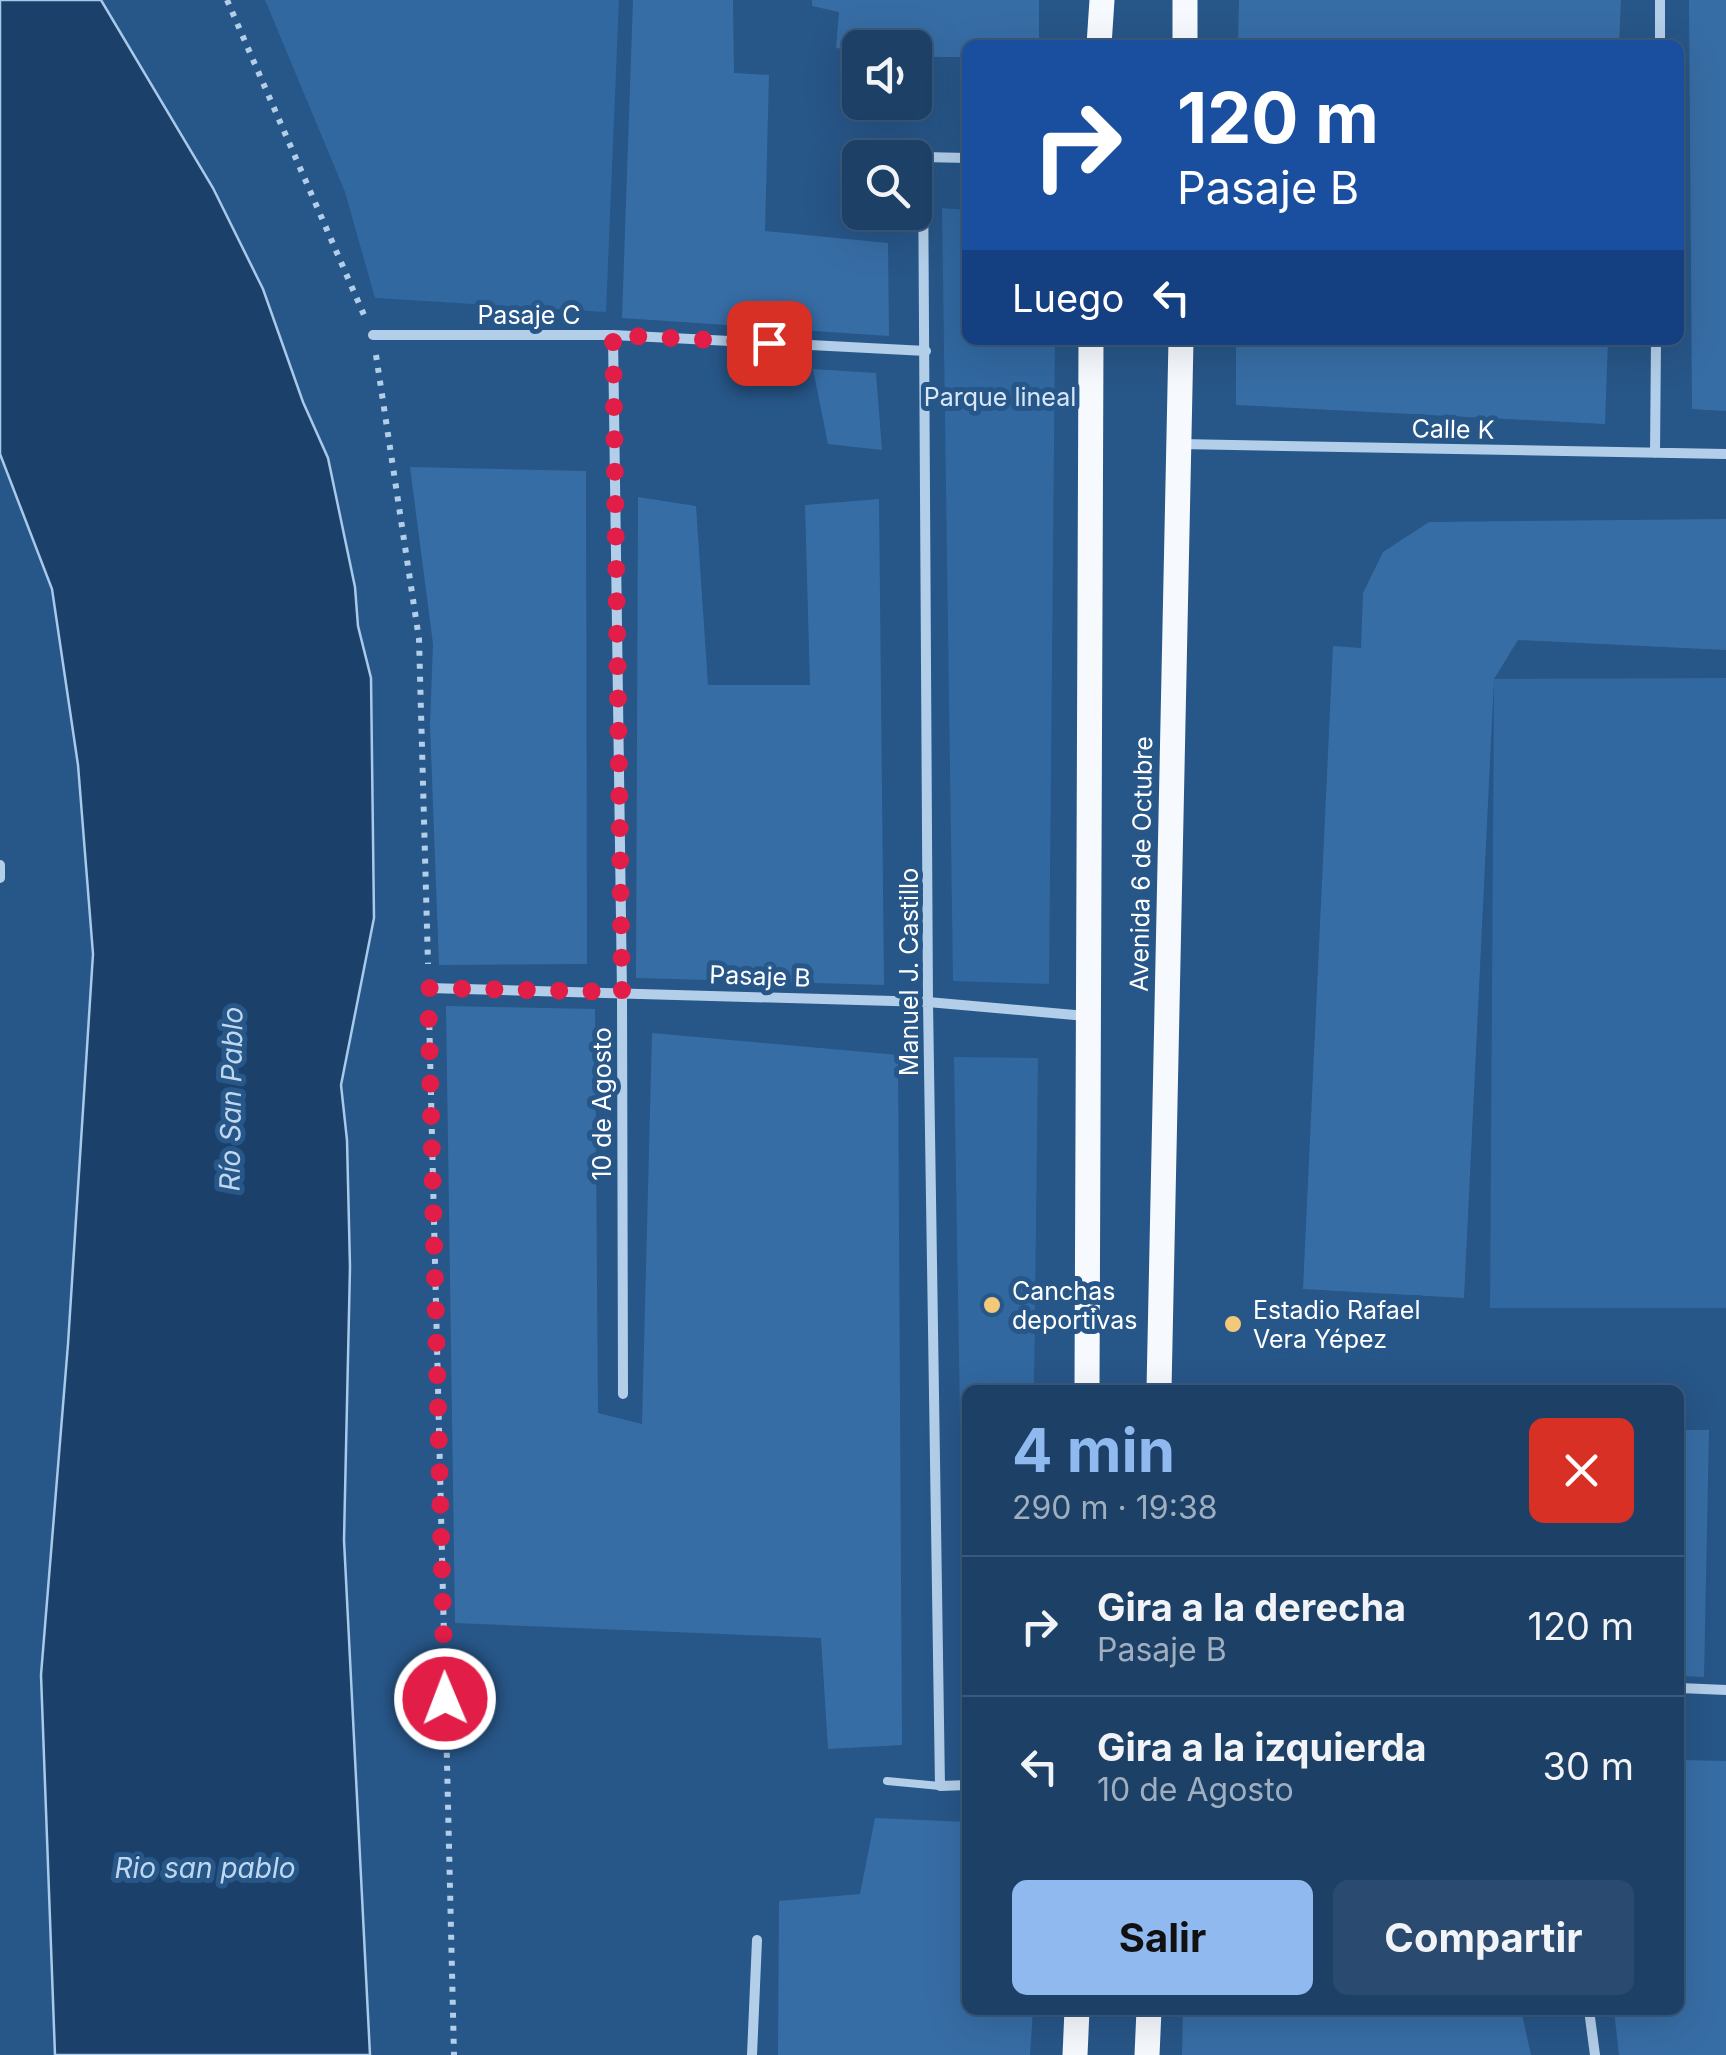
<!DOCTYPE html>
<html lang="es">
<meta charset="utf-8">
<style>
:root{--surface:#1d4066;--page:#2a4b6f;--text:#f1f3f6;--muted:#a0afbf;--line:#3b597a;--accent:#90b9f0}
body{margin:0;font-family:Inter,sans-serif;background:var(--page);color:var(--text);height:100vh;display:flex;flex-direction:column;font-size:38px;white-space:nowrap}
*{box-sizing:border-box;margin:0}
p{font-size:32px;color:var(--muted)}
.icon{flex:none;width:55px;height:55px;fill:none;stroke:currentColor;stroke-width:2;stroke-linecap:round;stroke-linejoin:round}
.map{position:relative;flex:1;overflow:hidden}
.details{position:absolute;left:962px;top:1385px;width:722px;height:630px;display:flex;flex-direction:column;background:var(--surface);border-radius:15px;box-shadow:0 10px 40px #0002,0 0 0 2px var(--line)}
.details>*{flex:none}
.banner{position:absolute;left:962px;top:40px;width:722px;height:305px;border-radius:15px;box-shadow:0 10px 40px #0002,0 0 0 2px var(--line);background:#1a4fa0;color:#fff;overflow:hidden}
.tools{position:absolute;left:842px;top:30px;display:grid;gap:20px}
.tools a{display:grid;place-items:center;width:90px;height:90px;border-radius:15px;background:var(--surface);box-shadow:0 10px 40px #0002,0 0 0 2px var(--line);font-size:50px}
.pin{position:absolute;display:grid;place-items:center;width:85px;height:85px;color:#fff;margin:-42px;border-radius:20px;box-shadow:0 5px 15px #0006}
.me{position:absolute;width:110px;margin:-55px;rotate:359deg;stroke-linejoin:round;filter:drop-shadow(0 0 8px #0008)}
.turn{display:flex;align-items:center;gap:35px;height:210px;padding:0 50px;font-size:45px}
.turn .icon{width:130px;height:130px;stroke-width:2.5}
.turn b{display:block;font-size:70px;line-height:85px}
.then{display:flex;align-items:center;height:95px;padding:0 50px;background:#0003;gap:20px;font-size:38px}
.round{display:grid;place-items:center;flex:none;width:105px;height:105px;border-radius:15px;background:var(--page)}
.headline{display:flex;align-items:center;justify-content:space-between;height:170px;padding:0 50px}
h1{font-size:60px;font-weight:700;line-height:75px;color:var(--accent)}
.button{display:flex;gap:20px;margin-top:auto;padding:20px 50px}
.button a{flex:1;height:115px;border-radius:15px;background:var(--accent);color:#111;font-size:40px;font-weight:700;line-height:115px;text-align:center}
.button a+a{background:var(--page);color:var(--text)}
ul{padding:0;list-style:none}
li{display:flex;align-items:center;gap:30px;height:140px;padding:0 50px;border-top:2px solid var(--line)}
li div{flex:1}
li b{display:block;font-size:38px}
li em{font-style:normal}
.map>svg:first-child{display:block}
</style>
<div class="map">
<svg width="1726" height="2055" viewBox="0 0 1726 2055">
<rect width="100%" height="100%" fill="#275688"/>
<path fill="#3168a0" d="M265,0H619L606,312L375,298L345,192Z
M942,208L967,210L968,340H1055L1049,984L953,981Z
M1726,678V1308H1490L1494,679Z
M954,1057L1038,1058L1034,1390H968L967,1599L963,1598Z"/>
<path fill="#1b4069" stroke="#a8c9e9" stroke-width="2.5" d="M0,0H101L213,188L263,289L303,402L328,458L355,587L358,626L371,678L374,918L341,1085L347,1140L350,1267L344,1540L370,2055H55L41,1675L68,1344L93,954L78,765L52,589L0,454Z"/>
<path fill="#376da5" d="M633,0H733L734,73L769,75L765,231L888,243L889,336L622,318Z
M812,0H1039V45H968V57H915V48H860V51L836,48L839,12L812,6Z
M1239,0H1621L1619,45H1238Z
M1689,0H1726V411L1692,409Z
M1236,340H1608L1605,424L1236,405Z
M813,369L876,373L882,450L828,444Z
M410,467L586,471L587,964L439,965L430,725L433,644Z
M638,497L696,506L708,685H810L805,505L879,499L884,985L636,978Z
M1726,519V650L1518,640L1494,679L1464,1298L1303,1289L1333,646L1361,648L1363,593L1383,552L1429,522Z
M446,1006L595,1009L598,1413L642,1424L652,1033L898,1055L902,1745L828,1749L821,1638L455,1623Z
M1680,1430H1709L1704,1677L1680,1676Z
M1680,1760L1726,1761V2055H1619L1614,2010H1680Z
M875,1818L968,1822V2010H1033L1030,2055H778L779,1901L860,1894Z
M1183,2010H1521L1531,2055H1182Z"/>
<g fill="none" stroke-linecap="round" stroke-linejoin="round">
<path stroke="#b3cee9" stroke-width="6" stroke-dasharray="5 8" stroke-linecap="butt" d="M227,0L364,315
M376,355L419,639L428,964
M429,1012L454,2055"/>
<path stroke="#b3cee9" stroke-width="8" d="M887,1781L940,1786"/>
<path stroke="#b3cee9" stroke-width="10" d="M1660,45V0
M968,158L923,157L928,1002L940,1786L968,1785
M373,335H613L926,351
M613,335L622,992L623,1394
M1180,444L1726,454
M1655,453L1656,340
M0,865V878
M428,988L928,1002L1086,1016
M1680,1688L1726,1690
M1589,2010L1595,2055
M752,2055L757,1940"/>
<path stroke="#f6f9fe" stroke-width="25" d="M1099,45L1102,0
M1185,45V0
M1087,1390L1091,340
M1159,1390L1181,340
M1075,2055L1077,2010
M1147,2055L1149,2010"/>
</g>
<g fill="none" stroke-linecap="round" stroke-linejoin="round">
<path stroke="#e11d48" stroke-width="18" stroke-dasharray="0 32.4" d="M445,1699L428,988L622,992L613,335L769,343"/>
</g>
<g fill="#f2c978" stroke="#275688" stroke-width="4">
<circle cx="992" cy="1305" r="10"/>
<circle cx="1233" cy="1324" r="10"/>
</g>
<g text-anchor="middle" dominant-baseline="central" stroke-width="10" stroke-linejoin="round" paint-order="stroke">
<g font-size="25" fill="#fff" stroke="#275688">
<text x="529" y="315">Pasaje C</text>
<text transform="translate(1453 429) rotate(1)">Calle K</text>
<text transform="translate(1141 864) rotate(-89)">Avenida 6 de Octubre</text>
<text transform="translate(909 972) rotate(-90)">Manuel J. Castillo</text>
<text transform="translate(760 976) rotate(2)">Pasaje B</text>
<text transform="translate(602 1104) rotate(-90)">10 de Agosto</text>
</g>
<g font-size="25" fill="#d7e7f7" stroke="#275688">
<text x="1000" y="397">Parque lineal</text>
</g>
<g font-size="25" fill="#fff" stroke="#275688" text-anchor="start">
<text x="1012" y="1291">Canchas<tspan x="1012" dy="29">deportivas</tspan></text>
<text x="1253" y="1310">Estadio Rafael<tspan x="1253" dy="29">Vera Yépez</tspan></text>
</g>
<g font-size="28" font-style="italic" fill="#bfd8f0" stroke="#275688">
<text transform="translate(231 1099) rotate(-89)">Río San Pablo</text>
<text x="205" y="1868">Rio san pablo</text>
</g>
</g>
</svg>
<div class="tools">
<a><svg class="icon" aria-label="sound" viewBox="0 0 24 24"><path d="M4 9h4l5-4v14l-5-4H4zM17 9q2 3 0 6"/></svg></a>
<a><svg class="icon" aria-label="search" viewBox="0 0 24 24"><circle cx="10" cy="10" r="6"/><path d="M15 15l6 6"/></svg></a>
</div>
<div class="pin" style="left:769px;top:343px;background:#d93025"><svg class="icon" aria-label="arrive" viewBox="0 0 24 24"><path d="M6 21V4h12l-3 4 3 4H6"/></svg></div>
<svg class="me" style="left:445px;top:1699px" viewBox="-20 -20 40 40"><circle r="17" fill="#e11d48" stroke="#fff" stroke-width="3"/><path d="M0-11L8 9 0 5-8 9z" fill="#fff"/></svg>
<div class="banner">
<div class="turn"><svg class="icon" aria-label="right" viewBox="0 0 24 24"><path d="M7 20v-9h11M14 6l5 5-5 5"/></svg><div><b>120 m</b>Pasaje B</div></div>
<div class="then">Luego<svg class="icon" aria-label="left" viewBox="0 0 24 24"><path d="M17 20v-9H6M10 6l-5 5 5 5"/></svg></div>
</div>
<section class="details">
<div class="headline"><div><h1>4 min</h1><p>290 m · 19:38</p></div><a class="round" style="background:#d93025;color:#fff"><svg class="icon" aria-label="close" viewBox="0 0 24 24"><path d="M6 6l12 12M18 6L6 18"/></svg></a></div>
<ul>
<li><svg class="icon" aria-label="right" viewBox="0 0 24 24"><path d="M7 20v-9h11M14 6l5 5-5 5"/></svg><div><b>Gira a la derecha</b><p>Pasaje B</p></div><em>120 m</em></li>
<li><svg class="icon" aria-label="left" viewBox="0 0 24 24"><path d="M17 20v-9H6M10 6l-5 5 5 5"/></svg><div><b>Gira a la izquierda</b><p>10 de Agosto</p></div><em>30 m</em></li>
</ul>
<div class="button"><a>Salir</a><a>Compartir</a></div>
</section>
</div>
